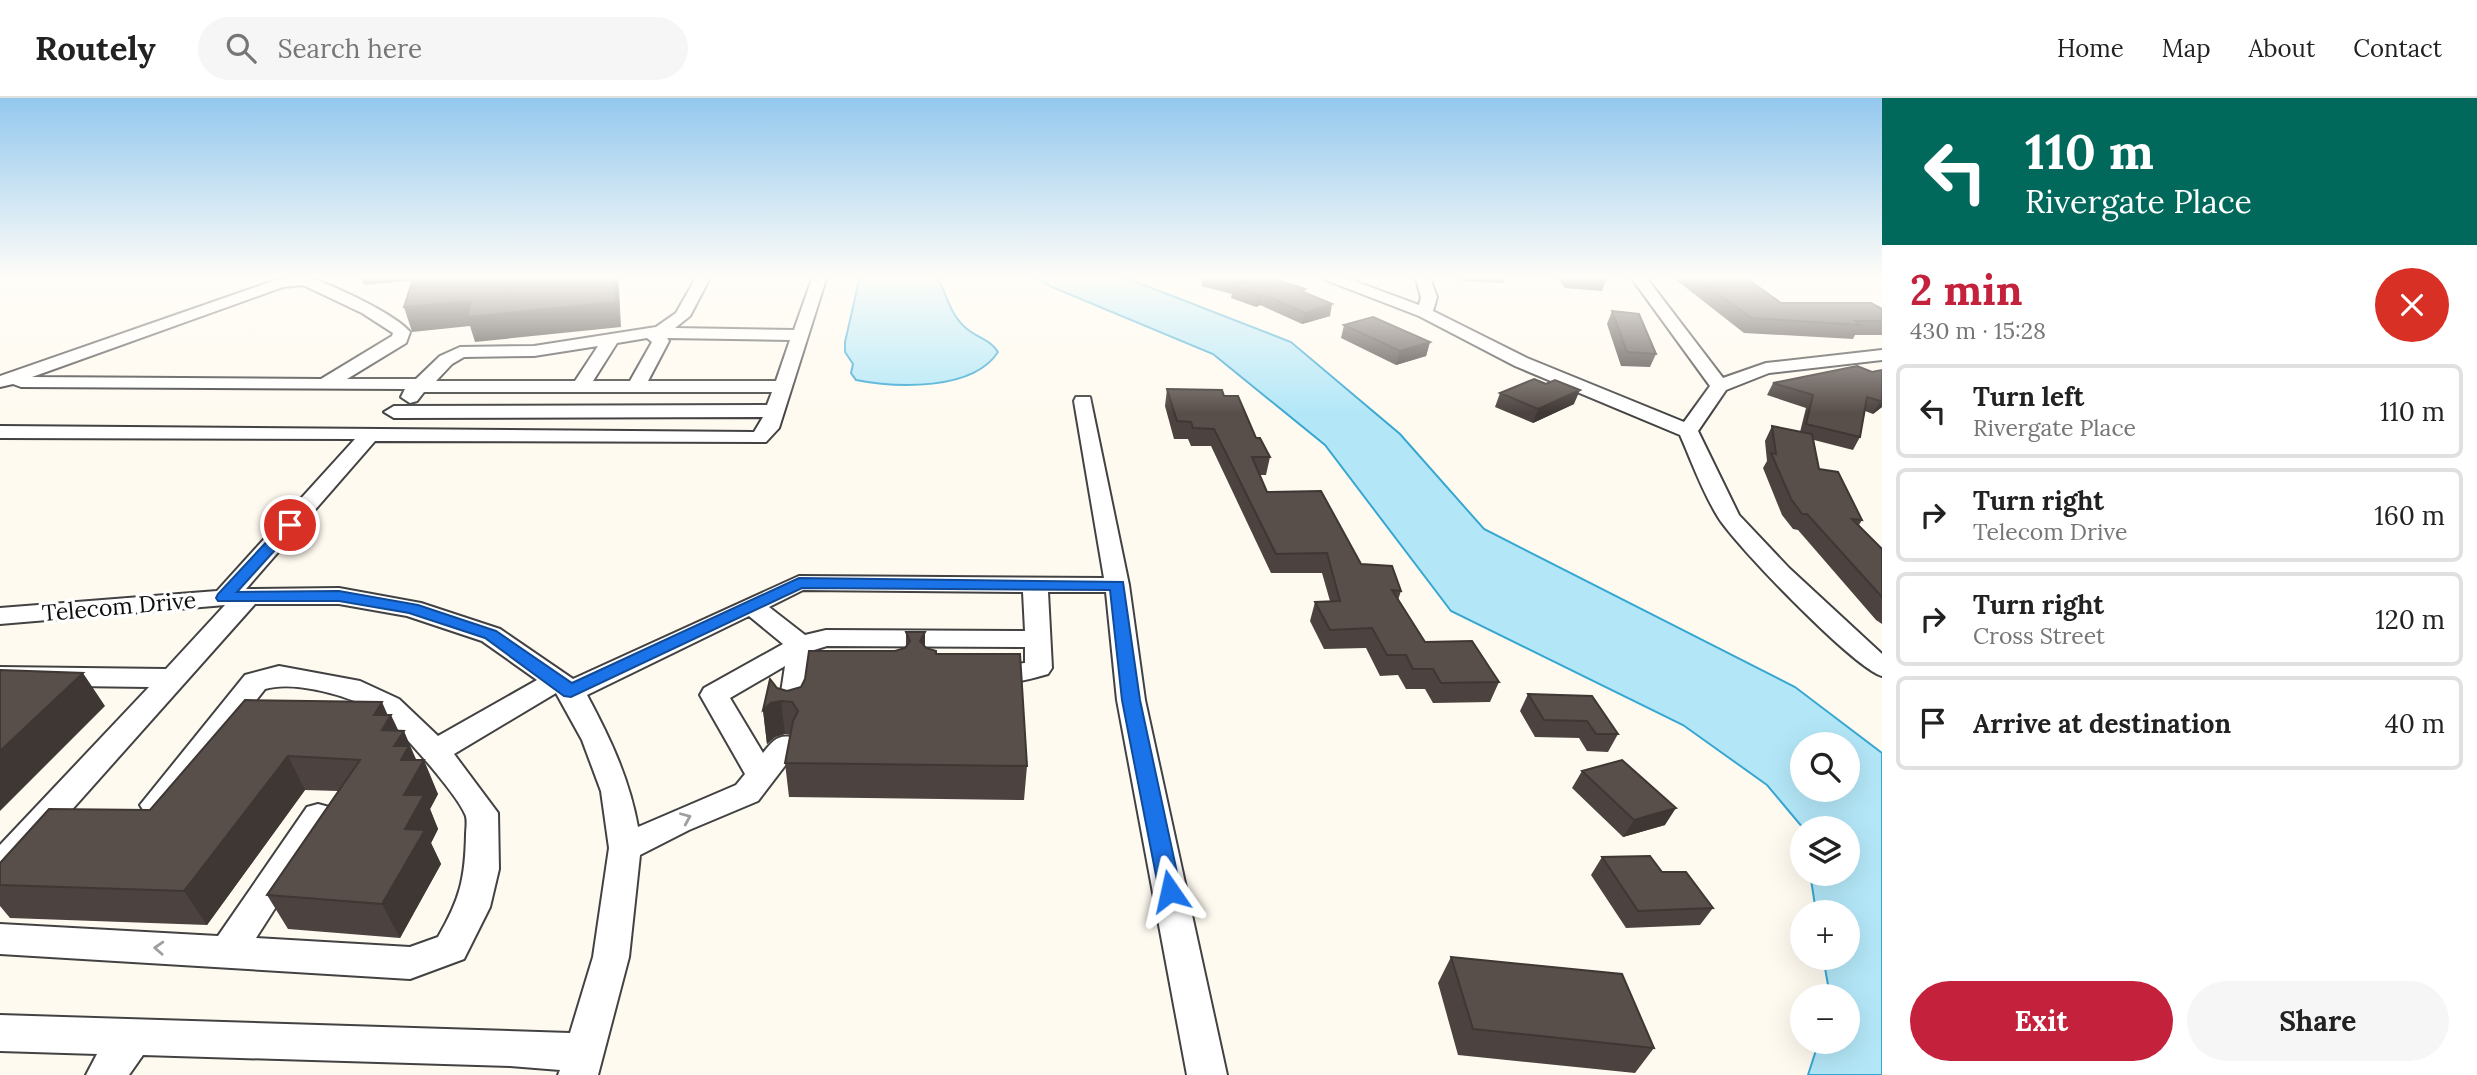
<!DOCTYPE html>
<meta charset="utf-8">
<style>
:root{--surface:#fff;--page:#f6f6f6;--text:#222;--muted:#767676;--line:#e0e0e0;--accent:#c4213d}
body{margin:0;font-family:Lora,serif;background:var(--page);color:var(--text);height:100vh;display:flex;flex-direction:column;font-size:26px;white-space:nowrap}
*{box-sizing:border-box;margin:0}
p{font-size:23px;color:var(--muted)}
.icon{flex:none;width:38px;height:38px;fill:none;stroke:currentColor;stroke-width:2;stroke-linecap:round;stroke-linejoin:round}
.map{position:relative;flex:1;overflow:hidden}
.side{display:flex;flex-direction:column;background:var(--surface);width:595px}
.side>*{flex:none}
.hud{background:#00695c;color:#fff;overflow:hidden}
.tools{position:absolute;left:1790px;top:634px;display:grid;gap:14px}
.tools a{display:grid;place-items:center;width:70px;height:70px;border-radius:50%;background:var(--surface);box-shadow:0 7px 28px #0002;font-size:35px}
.pin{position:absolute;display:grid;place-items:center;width:60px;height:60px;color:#fff;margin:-30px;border:4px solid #fff;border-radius:50%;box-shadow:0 2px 7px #0007}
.me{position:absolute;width:77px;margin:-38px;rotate:349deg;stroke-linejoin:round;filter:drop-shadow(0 0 5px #0008)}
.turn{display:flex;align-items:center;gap:24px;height:147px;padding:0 28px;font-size:32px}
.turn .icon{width:91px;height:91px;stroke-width:2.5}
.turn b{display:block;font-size:49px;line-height:60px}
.round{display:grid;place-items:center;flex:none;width:74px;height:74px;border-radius:37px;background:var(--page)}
.overview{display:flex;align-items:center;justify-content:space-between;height:119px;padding:0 28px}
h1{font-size:42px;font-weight:700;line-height:52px;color:var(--accent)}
.action{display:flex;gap:14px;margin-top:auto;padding:14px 28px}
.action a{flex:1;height:80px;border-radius:42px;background:var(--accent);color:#fff;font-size:28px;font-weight:700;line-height:80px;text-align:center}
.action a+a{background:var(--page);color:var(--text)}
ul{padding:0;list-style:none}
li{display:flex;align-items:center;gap:21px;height:94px;margin:0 14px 10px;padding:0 14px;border:4px solid var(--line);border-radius:10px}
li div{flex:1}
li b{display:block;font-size:26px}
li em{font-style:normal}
header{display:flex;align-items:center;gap:42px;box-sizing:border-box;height:98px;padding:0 35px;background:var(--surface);border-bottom:2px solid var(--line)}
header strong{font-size:33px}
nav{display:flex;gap:38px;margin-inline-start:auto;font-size:24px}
.search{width:490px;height:63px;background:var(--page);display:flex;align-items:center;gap:18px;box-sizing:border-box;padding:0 24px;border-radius:38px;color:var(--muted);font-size:26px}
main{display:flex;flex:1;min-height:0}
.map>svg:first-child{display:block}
</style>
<header>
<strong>Routely</strong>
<div class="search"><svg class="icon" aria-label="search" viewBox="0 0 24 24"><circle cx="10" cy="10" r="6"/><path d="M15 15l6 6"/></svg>Search here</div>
<nav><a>Home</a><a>Map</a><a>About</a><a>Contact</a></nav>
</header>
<main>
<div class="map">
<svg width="1882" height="977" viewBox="0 0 1882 977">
<rect width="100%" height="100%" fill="#fffaf0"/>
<path fill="#b3e7f8" stroke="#37a7d2" stroke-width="2" fill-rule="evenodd" d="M860,178H937C947,197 950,217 967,231C978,240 991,242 998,254C973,293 896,290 856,282L851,275L853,266L845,254V244Z
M1032,178H1121L1291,244L1400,336L1484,431L1795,589L1882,655V977H1808L1819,943H1848V898H1830L1823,859H1848V814H1816L1810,775H1848V730H1803L1767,687L1683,627L1451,513L1325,347L1213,256L1052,189ZM1802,646H1848V691H1802Z"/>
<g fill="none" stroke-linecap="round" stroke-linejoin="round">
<defs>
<path id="minor" d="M298,178C317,178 396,216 410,234L406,245L347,281H416L440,258L460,249L534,248L656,229L676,215L697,178H711L690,218L675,230L794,232L813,178H827L779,330L766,344L375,343L246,491L339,490L421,505L500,531L573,581L799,478L1104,480L1074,303L1076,299H1090L1129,487L1145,602L1227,977H1187L1117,602L1106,494H1048L1052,570L1048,576C1024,583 1003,588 978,581L974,575L978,569L1025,565V549L827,548L814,552L806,614L802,621L792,624L782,621L778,614L785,568L730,600L763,655C773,642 779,635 795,640L800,648L758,703L689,732L640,757L629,859L598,977H558L560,972L510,968L143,957L129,977H86L97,956L0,953V917L570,935L593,859L609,750L601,693L582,642L556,595L454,656L498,715L499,771L490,809L464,861L410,881L0,856V826L218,838L307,709L318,706L329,709L334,718L256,840L410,849L438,839C460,801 465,781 466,737C466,731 468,721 465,716C456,695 397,627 378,614C351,598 294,582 265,591L167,715L156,719L145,715L140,707L245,577L279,568L360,583L399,601L438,638L537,582L482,543L407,518L339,506H255L12,779L0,783V747L149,589L0,587V569L166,571L225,507L0,526V510L217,493L355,341L0,340V328L754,334L763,319L394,320L384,314L394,308L767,307L772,294H424L417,303L410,305L401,299L405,291L21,289L13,286L0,289V278L276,182ZM303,187L362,215L393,235L392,238L321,281L32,279L283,189ZM647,240L652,244L630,283H593L617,245ZM667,240L790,242L776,283H648L669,243ZM598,248L575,283H436L452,266L464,259L534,258ZM803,492L1023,494L1025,533L826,532L805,537L769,509ZM749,518L783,546L704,590L700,597L745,676L736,687L638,729C629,680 610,640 587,597Z
M1321,178H1341L1419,207L1421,199L1415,178H1429L1437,199L1433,213L1527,260L1684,324L1710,288L1630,178H1645L1723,280L1766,265L1882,252V262L1769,275L1726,292L1698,333L1739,417L1789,470L1882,556V578C1855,571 1735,447 1718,419C1702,393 1692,364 1680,337L1515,268L1419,218L1323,181Z"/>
</defs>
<use href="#minor" stroke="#424242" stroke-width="4"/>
<use href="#minor" fill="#fff" fill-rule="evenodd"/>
</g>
<path fill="#4c4340" d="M1203,178H1264L1305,191L1304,194L1330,218L1302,226L1260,207L1256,209L1231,200L1232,196L1201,188Z
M1458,178H1506L1504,185L1461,183Z
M1550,178H1606L1605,181L1606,182L1602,193L1565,190L1556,178Z
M1675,178H1743L1781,205L1882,223V237H1855L1853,241L1744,235L1675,181Z
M1612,213L1656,256L1650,269L1621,268L1607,226Z
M1344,227L1430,244L1426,258L1396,267L1341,240Z
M1882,272V309L1873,316L1865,313L1860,339L1853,352L1814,342L1819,371L1862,422L1859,427L1882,451V526L1876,522L1798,432L1793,431L1782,417L1763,370L1767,363L1765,343L1772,328L1800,334L1806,310L1767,297L1773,285Z
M1167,291L1224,298L1270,359L1266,377H1260L1267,394L1361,466L1401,493L1398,502L1425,544L1499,584L1490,604L1433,605L1425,591H1406L1398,577L1380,578L1366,550L1324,551L1310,523L1315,504L1330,503L1322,475H1271L1211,348H1191L1188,341H1174L1165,308Z
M1500,295L1574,306L1533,325L1495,309Z
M906,534L925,549L936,556L1027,668L1024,702L789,699L785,665L790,637L785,636L775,639L767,646L763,612L777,590L787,593L801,589L905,550L906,548Z
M1528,596L1618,636L1608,654L1587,653L1579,640L1535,639L1520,613Z
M388,617L438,696L430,711L438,731L431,745L441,766L400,840L288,831L267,797L338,693L305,692L207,827L10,820L0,808V765L150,712Z
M1582,673L1665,727L1623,739L1572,690Z
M1602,759L1662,774L1713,810L1700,827L1626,830L1591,777Z
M1451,859L1654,950L1635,975L1458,957L1438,885Z"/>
<path fill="#3e3734" d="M360,178H426L427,181L364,187Z
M617,178L619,190L621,229L475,244L470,228L412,234L404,209L471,203Z
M1250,178H1260L1237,190L1238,185Z
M1262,196L1260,207L1256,209L1258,198Z
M1332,206L1330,218L1302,226L1305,215Z
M1430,244L1426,258L1396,267L1400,253Z
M1580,292L1574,306L1533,325L1538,311Z
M1882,302V309L1873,316L1880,303Z
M925,534V566L920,543Z
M83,575L105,608L0,713V653Z
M781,603L785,636L775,639L767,646L763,612L771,605Z
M382,604L389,620L391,617L401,638L404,633L418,666L424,662L438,696L430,711L438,731L431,745L441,766L400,840L382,806L405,731L404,697L397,666L374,617Z
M288,658L305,692L207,827L184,793Z
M1676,710L1665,727L1623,739L1634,722Z"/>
<path fill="#584e4a" stroke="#3e3734" stroke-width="2" d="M414,178H615L616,204L467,219L471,203L404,209Z
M1211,178H1250L1238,185Z
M1260,178H1264L1305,191L1301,193L1332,206L1305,215L1262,196L1258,198L1233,189Z
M1568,178H1603L1606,182L1569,179Z
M1694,178H1743L1781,205H1871L1882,211V223H1855L1861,227L1751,220Z
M1612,213L1639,216L1656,256L1627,254Z
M1373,219L1430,244L1400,253L1344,227Z
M1857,268L1872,274L1882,272V302L1880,303L1867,299L1860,339L1806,326L1813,297L1773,285Z
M1534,281L1546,286L1555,282L1580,292L1538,311L1500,295Z
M1167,291L1222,292L1224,298H1238L1256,340H1260L1270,359H1252L1267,394L1321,393L1361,466L1392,468L1401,493L1392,492L1425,544L1472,543L1499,584L1441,585L1433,571H1413L1406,557H1387L1372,530L1330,532L1315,504L1340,503L1327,455L1276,456L1214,331L1193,330L1191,324L1177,323Z
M1772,328L1812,336L1819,371L1838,374L1862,422L1852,421L1882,451V499L1807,416H1802L1791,401L1771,355L1776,356Z
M906,534H925L920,543L926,550L936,553V556H1020L1027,668L785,665L793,623L798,613L792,604L781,603L771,605L763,612L770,581L777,590L787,593L801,589L805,581L809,553H895L905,550L910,543Z
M0,572L83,575L0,653Z
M1528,596L1592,598L1618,636H1596L1587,623L1544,622Z
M245,602L382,604L374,617H391L382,632L404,633L394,648H409L401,662H424L404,697H424L405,731L425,732L382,806L267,797L360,662L288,658L184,793L0,787V765L49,711L150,712Z
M1622,662L1676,710L1634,722L1582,673Z
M1650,758L1662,774H1686L1713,810L1638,813L1602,759Z
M1451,859L1622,876L1654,950L1473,931Z"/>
<defs><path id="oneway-chevron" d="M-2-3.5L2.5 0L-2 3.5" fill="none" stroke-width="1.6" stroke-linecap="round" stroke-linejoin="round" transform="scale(1.75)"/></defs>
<g stroke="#9f9f9f">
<use href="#oneway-chevron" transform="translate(686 720) rotate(-23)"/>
<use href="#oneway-chevron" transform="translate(159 850) rotate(-177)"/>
</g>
<linearGradient id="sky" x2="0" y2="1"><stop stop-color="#93c8ee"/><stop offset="0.57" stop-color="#fffdf8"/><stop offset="1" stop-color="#fffdf8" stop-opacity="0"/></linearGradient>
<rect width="1882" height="315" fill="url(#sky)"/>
<path fill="#1a73e8" stroke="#114b97" stroke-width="2" d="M290,423L297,427L295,430L237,494L339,493L418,507L496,533L572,585L799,480L1123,484L1140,602L1181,793L1177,800L1170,802L1162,800L1159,793L1122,602L1110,492L802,490L571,599L564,598L485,540L409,515L339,503H218L216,500L218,496L285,424Z"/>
<g text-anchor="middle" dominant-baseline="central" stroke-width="7" stroke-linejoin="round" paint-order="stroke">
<g font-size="23" fill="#0f0f0f" stroke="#fff">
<text transform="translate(119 508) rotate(-5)">Telecom Drive</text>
</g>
</g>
</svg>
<div class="tools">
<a><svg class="icon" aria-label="search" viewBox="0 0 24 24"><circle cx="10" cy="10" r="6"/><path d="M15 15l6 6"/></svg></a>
<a><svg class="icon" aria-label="layers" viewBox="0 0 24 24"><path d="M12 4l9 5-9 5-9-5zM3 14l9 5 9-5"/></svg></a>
<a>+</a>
<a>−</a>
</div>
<div class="pin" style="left:290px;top:427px;background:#d93025"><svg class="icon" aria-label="arrive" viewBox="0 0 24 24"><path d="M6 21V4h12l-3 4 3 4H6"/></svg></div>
<svg class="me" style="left:1170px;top:793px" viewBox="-20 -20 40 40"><path d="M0-17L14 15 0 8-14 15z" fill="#1a73e8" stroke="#fff" stroke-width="4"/></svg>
</div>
<section class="side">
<div class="hud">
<div class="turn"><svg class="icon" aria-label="left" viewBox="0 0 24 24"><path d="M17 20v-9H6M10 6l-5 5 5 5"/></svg><div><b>110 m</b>Rivergate Place</div></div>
</div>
<div class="overview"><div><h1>2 min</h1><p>430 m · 15:28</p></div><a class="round" style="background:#d93025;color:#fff"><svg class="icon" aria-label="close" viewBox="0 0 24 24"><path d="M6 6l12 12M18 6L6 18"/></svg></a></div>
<ul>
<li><svg class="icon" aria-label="left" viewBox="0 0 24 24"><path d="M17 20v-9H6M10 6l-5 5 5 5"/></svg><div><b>Turn left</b><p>Rivergate Place</p></div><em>110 m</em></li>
<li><svg class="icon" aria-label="right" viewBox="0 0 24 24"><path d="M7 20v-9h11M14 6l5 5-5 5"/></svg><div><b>Turn right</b><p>Telecom Drive</p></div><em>160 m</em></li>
<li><svg class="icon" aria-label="right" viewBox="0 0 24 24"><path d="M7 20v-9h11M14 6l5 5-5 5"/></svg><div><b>Turn right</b><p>Cross Street</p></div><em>120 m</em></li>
<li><svg class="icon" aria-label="arrive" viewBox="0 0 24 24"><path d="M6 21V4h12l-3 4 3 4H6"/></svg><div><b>Arrive at destination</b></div><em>40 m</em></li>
</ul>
<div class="action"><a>Exit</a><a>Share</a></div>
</section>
</main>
